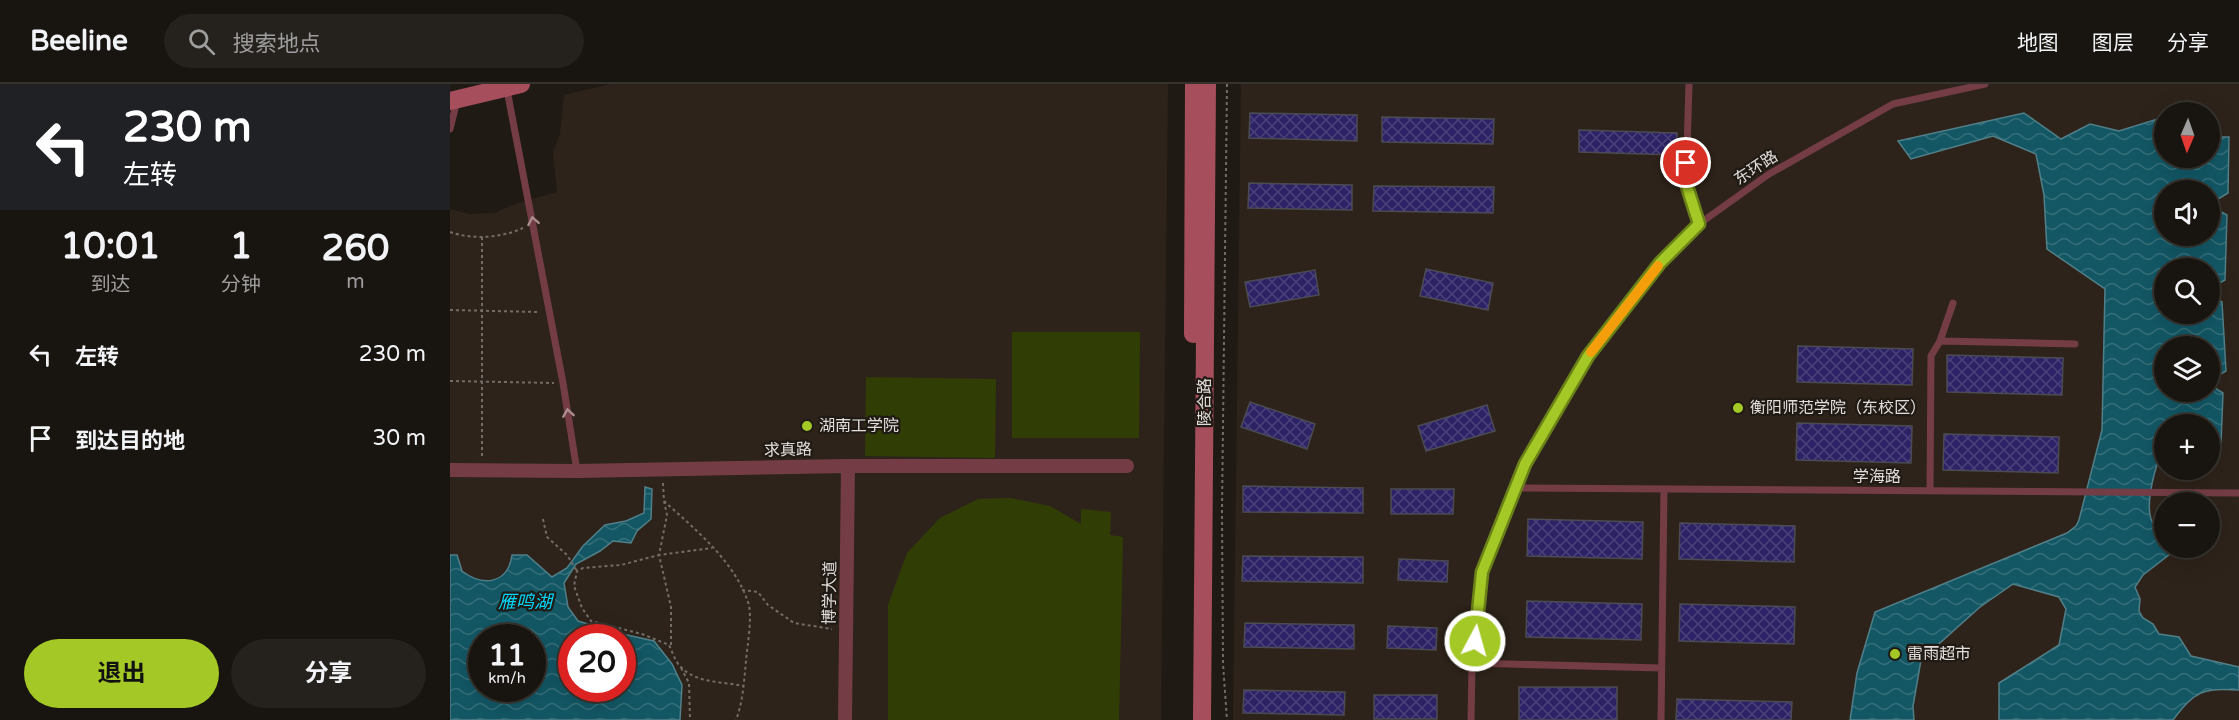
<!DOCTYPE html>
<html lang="zh">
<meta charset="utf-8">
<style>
:root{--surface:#18140f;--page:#25211d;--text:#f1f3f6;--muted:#9f9e9e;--line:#36332f;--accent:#a4c825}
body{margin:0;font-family:"Varela Round","Noto Sans SC",sans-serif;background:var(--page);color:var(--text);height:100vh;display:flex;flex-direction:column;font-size:22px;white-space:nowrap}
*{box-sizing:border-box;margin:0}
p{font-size:20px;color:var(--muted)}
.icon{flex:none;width:33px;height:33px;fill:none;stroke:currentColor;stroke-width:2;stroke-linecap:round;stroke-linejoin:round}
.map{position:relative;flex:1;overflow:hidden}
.side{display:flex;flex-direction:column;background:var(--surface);width:450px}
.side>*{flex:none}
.banner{background:#202124;color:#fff;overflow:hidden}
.needle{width:39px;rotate:182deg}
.fabs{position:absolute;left:1704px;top:18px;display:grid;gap:12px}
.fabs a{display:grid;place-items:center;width:66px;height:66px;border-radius:50%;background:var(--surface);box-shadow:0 6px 24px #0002,0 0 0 2px var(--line);font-size:30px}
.speed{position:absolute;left:18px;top:540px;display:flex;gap:12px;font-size:30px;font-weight:700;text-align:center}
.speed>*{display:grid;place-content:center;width:78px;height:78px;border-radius:50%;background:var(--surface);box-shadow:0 6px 24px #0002,0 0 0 2px var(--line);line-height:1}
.speed small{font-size:15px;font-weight:400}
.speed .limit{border:9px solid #d22;background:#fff;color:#111}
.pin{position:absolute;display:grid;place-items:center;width:51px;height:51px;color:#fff;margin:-26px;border:3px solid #fff;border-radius:50%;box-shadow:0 2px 6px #0007}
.me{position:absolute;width:66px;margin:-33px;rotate:6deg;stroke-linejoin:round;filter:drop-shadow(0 0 4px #0008)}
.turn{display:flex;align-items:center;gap:21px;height:126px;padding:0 24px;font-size:27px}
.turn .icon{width:78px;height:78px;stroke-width:2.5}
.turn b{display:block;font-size:42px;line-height:51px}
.eta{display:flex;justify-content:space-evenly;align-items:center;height:102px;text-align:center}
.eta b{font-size:36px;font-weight:700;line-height:42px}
.primary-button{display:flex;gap:12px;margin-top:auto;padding:12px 24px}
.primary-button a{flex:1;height:69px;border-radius:36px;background:var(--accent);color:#111;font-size:24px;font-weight:700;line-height:69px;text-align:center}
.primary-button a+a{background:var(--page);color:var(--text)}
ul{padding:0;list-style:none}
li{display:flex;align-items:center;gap:18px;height:84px;padding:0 24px}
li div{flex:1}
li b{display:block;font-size:22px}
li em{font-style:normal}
header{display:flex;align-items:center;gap:36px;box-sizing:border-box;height:84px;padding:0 30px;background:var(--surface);border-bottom:2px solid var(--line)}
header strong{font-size:28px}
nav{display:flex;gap:33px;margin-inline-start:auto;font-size:21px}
.search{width:420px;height:54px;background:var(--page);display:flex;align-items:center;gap:15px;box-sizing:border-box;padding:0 21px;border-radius:33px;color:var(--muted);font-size:22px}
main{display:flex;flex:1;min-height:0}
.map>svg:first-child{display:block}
</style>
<header>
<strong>Beeline</strong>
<div class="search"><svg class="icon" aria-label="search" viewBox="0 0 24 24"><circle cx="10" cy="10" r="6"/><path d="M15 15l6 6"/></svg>搜索地点</div>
<nav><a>地图</a><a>图层</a><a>分享</a></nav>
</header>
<main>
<section class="side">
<div class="banner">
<div class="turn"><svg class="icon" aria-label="left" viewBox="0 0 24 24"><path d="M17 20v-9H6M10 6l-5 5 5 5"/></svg><div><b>230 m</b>左转</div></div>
</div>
<div class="eta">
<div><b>10:01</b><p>到达</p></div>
<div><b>1</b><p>分钟</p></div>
<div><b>260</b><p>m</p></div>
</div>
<ul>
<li><svg class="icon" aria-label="left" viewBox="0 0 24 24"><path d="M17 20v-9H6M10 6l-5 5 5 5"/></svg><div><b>左转</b></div><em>230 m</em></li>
<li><svg class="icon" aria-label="arrive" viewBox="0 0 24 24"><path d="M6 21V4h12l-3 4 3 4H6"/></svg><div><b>到达目的地</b></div><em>30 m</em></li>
</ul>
<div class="primary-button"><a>退出</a><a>分享</a></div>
</section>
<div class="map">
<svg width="1789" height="636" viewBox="0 0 1789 636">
<defs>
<pattern id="water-waves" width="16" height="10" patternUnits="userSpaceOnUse" patternTransform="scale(1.5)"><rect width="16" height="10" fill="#135765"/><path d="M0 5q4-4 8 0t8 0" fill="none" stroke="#356f7a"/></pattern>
<pattern id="building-cross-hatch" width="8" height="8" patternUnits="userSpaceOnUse" patternTransform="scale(1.5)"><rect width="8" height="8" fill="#2d2265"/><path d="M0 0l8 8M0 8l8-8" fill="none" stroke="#4b427a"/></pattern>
</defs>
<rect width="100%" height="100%" fill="#201a14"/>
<path fill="#2e231a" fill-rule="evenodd" d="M161,0H718L711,636H0V125L19,130L45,129L65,120L107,108L103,70L110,49L114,11ZM32,554H82V604H32ZM122,554H172V604H122Z
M791,0H1789V636H783ZM1714,28H1760V74H1714ZM1714,106H1760V152H1714ZM1714,184H1760V230H1714ZM1714,262H1760V308H1714ZM1714,340H1760V386H1714ZM1714,418H1760V464H1714Z"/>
<path fill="#303e06" d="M562,248H690L689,354H562Z
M416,293L546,295L545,374L415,372Z
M561,414L600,422L631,440V425L661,428L660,451L673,453L669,636H438V521L457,469L490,434L528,415Z"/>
<path fill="url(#water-waves)" stroke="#517f88" stroke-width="1.5" fill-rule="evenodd" d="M1574,29L1611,55L1640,40L1669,47L1714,33V74H1760V53H1779L1778,109L1768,115L1766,125L1777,131L1775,196L1764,202L1762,213L1772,218L1776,287L1765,293L1763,303L1773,309L1771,359L1768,363L1760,365V340H1714V368C1704,380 1696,420 1701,435C1704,443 1709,449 1714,455V464H1721L1720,470L1693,491L1685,503L1690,515L1689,527L1693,534L1703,540L1709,550L1729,553L1741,572L1789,583V606C1752,604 1745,607 1723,636H1549V599L1609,561L1616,525L1609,513L1563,500L1530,523L1471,576L1463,622L1464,636H1400L1407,589L1425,528L1617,449L1626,442L1629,436L1652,346L1655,205L1597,165L1594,111L1586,70L1543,52L1461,75L1448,57ZM1714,106H1760V152H1714ZM1714,184H1760V230H1714ZM1714,262H1760V308H1714Z
M195,403L202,405L201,435L187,447L181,459L163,457L150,467L126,480L114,499L118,523L128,537L168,549L204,557L222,580L232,601L230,636H0V471H7L12,487C33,503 58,500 62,471H77L102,493L117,484L133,462L155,441L176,437L194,429ZM32,554H82V604H32ZM122,554H172V604H122Z"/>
<path fill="url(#building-cross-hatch)" stroke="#4b4b53" stroke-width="1.5" d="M800,29L907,31V57L799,54Z
M932,33L1044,35L1043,60L932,58Z
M1129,46L1227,49V71L1129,68Z
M799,99L902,101V126L798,124Z
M924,102L1044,103L1043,129L923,127Z
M976,185L1043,199L1038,226L970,212Z
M865,186L869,211L800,223L795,198Z
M1348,262L1463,265L1462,301L1347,298Z
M1497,271L1613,274L1612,311L1497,308Z
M800,318L865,340L857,365L791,343Z
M1037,321L1045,347L976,367L968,342Z
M1347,339L1462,342L1461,379L1346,376Z
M1494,350L1609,353L1608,389L1493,386Z
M793,402L913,404V429L793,428Z
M941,405H1004L1003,430H941Z
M1078,435L1193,438L1192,475L1077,472Z
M1230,439L1345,442L1344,478L1229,475Z
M793,472L913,473V499L792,497Z
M949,475L998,477L997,498L948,496Z
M1077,517L1192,520L1191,556L1076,553Z
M1230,520L1345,523L1344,560L1229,557Z
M795,539L904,541V565L794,563Z
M938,542L987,544L986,566L937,564Z
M1069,603H1167V636H1069Z
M794,606L895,608L894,631L793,629Z
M924,611H987V635H924Z
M1227,615L1342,618L1341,636H1226Z"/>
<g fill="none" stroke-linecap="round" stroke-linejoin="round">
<path stroke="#736d68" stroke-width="2" stroke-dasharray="3 3" stroke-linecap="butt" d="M777,0L772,427L773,580L777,636
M0,148C23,156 51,154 73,144
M32,153V372
M0,226L88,228
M0,297L104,299
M213,399L214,417C246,446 284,477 298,518C303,532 297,562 296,577C294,597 293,618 286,636
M214,417L217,431L209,471L171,481L133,484L127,487L124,502L132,524L141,537L192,550L219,561C222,567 225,577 230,582C246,600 272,597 293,602
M93,435L97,453L117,471L127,487
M292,506L308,508L318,521L344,539L382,545
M221,561V523L209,471L262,464
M231,584L239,599L240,636"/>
<path stroke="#743d45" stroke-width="7" d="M1239,0L1236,99L1249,140
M57,6L113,299L127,387
M0,45L7,17
M1490,257L1503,219
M1065,404L1789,409
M1480,407L1481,272L1490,257L1625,260
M1022,579L1211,584
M1021,636L1022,579L1032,488L1065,404L1075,380L1138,272L1211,179L1249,140L1319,90L1443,20L1535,0
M1211,636L1214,405"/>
<path stroke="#743d45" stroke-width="14" d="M0,386L127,387L398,382H677
M395,636L398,382"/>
<path stroke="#a74e5d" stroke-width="18" d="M0,17L71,0
M743,250L744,0
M752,636L757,0"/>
</g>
<defs><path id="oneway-chevron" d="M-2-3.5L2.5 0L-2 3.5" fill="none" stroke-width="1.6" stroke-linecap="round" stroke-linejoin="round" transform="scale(1.5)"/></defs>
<g stroke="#ab8d90">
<use href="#oneway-chevron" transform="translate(83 137) rotate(-101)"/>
<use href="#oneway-chevron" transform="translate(118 329) rotate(-99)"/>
</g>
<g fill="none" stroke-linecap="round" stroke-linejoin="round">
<defs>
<path id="route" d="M1025,557L1032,488L1075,380L1138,272L1210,179L1249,140L1236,99V79"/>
</defs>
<use href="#route" stroke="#6b8218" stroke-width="15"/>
<use href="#route" stroke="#a4c825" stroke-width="10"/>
<path stroke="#f59e0b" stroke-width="10" d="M1141,268L1208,182"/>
</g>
<g fill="#a4c825" stroke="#201a14" stroke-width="2">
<circle cx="1288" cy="324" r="6"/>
<circle cx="357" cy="342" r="6"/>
<circle cx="1445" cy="570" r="6"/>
</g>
<g text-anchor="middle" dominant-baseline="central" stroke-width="4.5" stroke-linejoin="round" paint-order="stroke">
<g font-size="16" fill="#e2ddda" stroke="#201a14">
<text transform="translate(1306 84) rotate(-33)">东环路</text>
<text transform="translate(755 318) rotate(-90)">陵合路</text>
<text transform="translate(338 366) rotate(-1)">求真路</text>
<text x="1427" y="393">学海路</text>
<text transform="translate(380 509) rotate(-89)">博学大道</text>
</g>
<g font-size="16" fill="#e2ddda" stroke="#201a14" text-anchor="start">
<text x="1300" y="324">衡阳师范学院（东校区）</text>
<text x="369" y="342">湖南工学院</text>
<text x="1457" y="570">雷雨超市</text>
</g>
<g font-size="18" font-style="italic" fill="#00d6fa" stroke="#201a14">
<text x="75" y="518">雁鸣湖</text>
</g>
</g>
</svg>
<div class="fabs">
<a><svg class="needle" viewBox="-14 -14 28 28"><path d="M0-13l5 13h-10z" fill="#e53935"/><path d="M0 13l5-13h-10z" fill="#9f9e9e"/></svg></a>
<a><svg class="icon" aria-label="sound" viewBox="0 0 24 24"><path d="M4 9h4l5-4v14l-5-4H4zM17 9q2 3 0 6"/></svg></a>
<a><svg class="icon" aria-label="search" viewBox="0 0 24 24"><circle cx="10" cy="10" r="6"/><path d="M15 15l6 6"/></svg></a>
<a><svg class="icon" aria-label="layers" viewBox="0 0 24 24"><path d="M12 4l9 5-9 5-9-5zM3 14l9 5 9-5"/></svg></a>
<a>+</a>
<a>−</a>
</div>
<div class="speed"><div>11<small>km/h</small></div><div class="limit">20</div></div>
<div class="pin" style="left:1236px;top:79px;background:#d93025"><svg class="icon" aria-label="arrive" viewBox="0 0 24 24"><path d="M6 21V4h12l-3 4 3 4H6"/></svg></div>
<svg class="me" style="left:1025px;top:557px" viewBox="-20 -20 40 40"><circle r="17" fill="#a4c825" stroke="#fff" stroke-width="3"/><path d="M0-11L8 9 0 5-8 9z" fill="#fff"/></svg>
</div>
</main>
